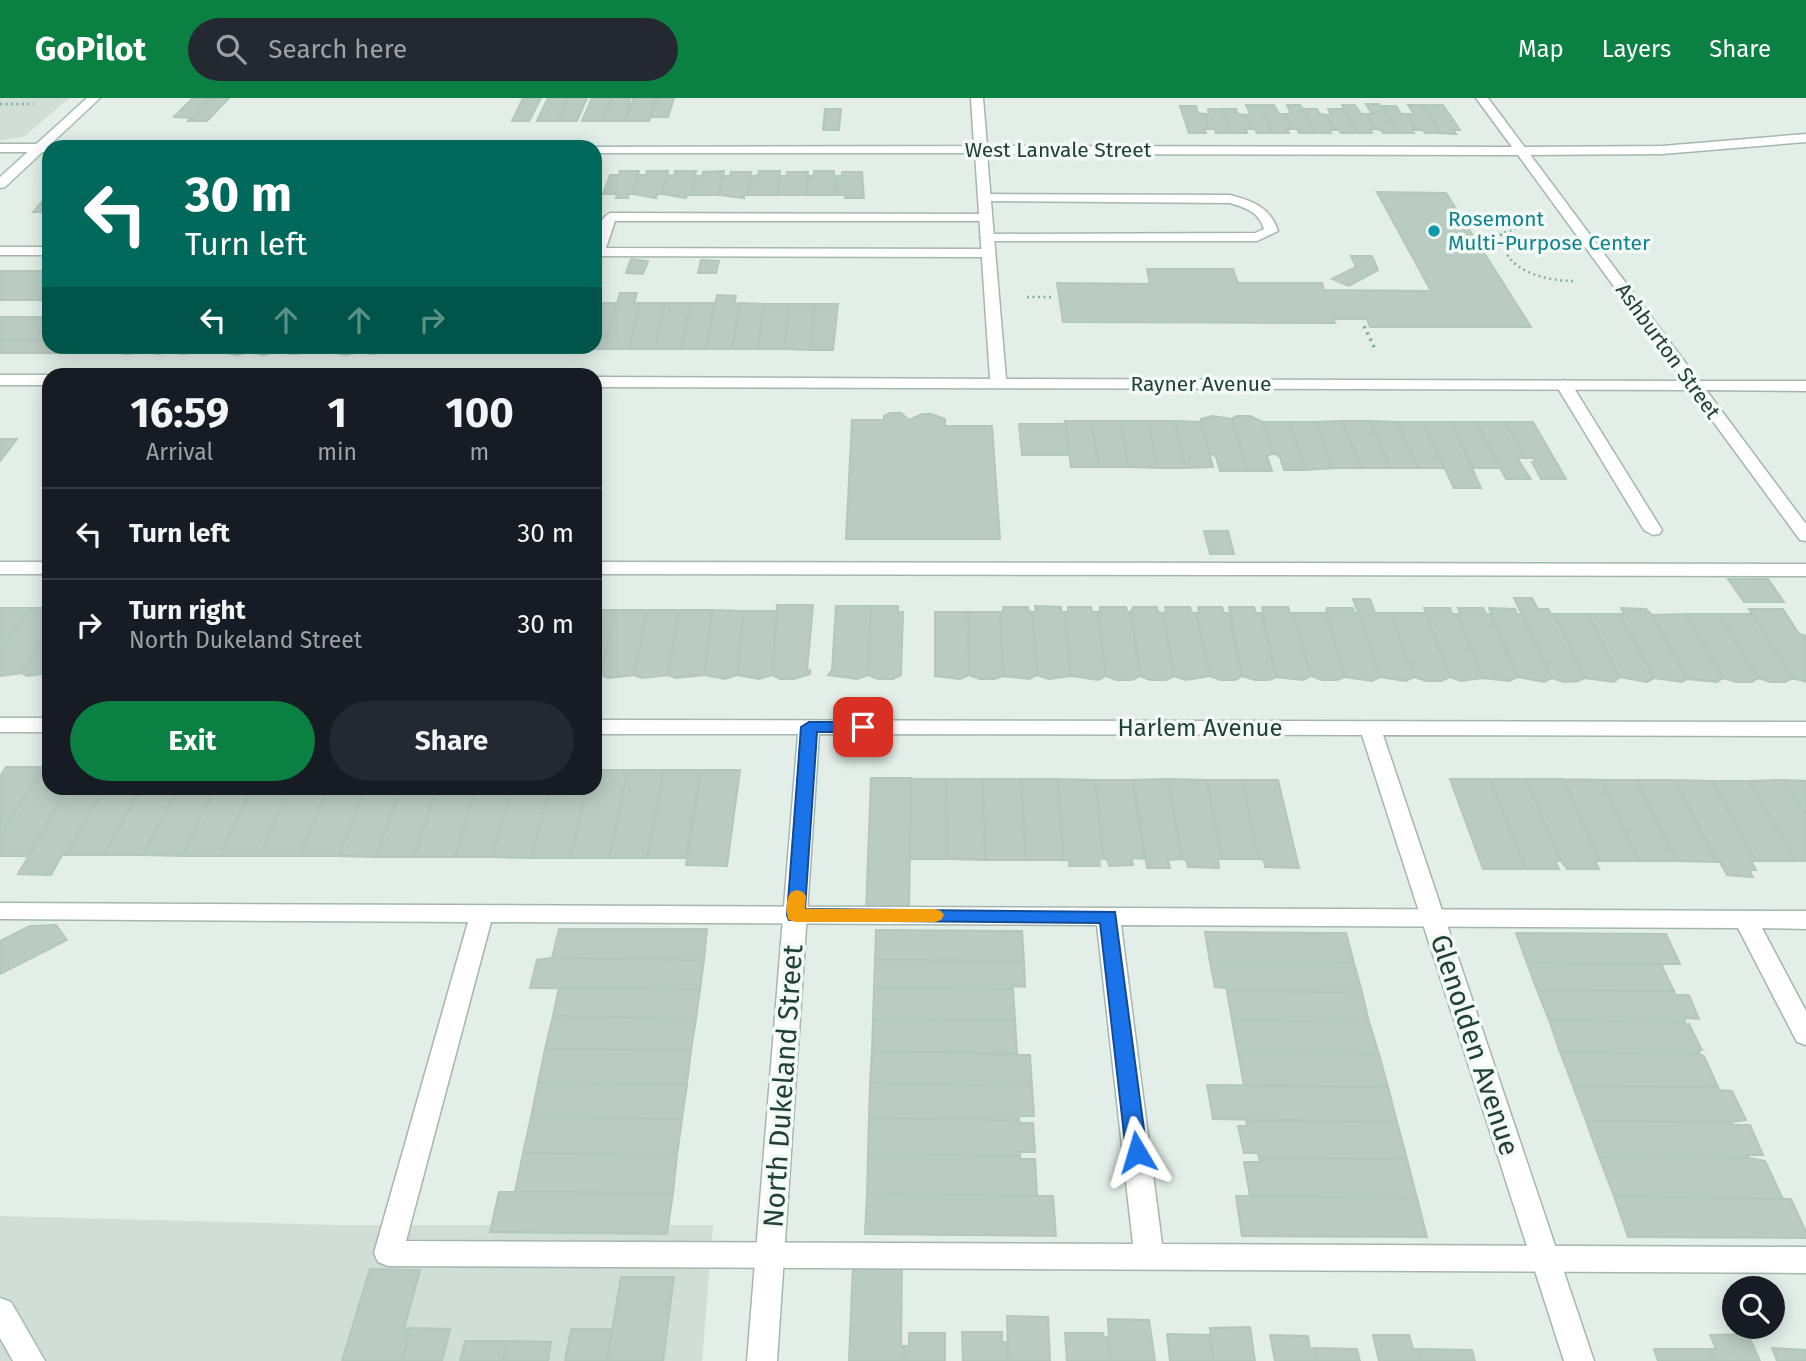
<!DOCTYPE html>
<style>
:root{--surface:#171b24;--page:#242831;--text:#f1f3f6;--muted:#9ea1a6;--line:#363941;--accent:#0b8043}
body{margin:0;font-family:"Fira Sans",sans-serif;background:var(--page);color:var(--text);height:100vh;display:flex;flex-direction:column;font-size:26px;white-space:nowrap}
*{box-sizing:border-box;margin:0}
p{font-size:23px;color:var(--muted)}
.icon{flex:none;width:38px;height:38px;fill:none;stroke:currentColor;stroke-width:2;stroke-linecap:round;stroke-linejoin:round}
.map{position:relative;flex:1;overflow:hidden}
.sheet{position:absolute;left:42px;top:270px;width:560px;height:427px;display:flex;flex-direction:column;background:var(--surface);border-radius:21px;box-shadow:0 4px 18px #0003}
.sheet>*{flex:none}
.top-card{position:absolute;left:42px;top:42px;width:560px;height:214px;border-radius:21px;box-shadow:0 4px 18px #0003;background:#00695c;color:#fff;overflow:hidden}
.tools{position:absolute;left:1722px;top:1178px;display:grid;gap:14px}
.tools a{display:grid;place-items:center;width:63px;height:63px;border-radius:50%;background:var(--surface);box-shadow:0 4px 18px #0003;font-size:35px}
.pin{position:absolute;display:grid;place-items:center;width:60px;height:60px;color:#fff;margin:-30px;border-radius:14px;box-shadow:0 4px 10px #0006}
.me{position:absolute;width:77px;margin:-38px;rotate:353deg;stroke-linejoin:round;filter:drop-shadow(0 0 5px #0008)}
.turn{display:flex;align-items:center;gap:24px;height:147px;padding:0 28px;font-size:32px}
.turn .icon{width:91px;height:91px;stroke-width:2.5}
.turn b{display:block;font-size:49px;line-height:60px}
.lanes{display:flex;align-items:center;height:66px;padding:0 28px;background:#0003;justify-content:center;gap:35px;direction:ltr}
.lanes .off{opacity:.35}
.eta{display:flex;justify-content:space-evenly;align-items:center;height:119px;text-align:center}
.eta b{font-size:42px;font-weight:700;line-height:49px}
.primary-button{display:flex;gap:14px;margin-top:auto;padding:14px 28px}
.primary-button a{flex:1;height:80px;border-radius:42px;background:var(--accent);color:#fff;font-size:28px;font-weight:700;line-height:80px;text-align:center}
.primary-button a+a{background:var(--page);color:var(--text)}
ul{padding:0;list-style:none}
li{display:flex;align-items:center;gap:21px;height:91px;padding:0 28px;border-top:2px solid var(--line)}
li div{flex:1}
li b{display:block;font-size:26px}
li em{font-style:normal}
header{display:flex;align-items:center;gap:42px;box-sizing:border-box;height:98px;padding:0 35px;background:var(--accent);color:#fff}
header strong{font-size:33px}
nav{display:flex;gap:38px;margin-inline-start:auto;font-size:24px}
.search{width:490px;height:63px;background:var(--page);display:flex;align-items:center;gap:18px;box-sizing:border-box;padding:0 24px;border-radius:38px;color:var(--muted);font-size:26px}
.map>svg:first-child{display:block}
</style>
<header>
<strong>GoPilot</strong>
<div class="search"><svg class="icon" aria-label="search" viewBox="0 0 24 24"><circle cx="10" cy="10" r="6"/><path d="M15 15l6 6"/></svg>Search here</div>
<nav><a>Map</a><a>Layers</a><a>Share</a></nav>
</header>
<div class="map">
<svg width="1806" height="1263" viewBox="0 0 1806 1263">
<rect width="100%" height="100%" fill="#e2eee7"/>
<path fill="#d0ded6" d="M0,0H69L25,38L4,42H0Z
M0,1118L337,1127H713L702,1263H0Z"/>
<path fill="#baccc2" stroke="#b3c8bd" stroke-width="2" d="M193,0H211L191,23H188L191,20L174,19Z
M211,0H229L207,23H191Z
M523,0H541L529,23H512Z
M548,0H568L559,23H537Z
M568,0H587L577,23H559Z
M592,0H612L603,23H582Z
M612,0H630L626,23H603Z
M636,0H657L649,23H626L633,1Z
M657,0H674L668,19H650Z
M1366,6H1379L1399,35H1383L1381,32L1375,31L1367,16H1372Z
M1246,7H1260L1273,35H1257L1255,31H1252L1245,17L1250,16Z
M1260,7H1274L1279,16H1285L1292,31H1287L1289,35H1273Z
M1287,7H1300L1315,35H1299L1297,31H1292L1285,16H1291Z
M1342,7H1355L1361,16H1367L1375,31L1370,32L1372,35H1357Z
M1408,7H1422L1440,35H1425L1423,32H1417L1408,16H1414Z
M1422,7H1443L1460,32H1453L1456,36L1440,35Z
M1180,8H1196L1198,15L1204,16L1209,31H1204L1206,35H1189Z
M1382,8H1396L1401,16H1408L1417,32H1412L1414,35H1399Z
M825,11H841L839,32H823Z
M1208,11H1222L1232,35H1216L1215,31H1209L1204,16H1209Z
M1222,11H1236L1238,16L1245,17L1252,31H1246L1247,35H1232Z
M1303,11H1317L1320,16L1326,17L1334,32H1329L1331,35H1315Z
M1328,11H1343L1357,35H1341L1339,32H1334L1326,17H1331Z
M620,73H639L633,96H629L628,100H616L617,96H603L610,77H619Z
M647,73H668L662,96H657L656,100L633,96L638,77H646Z
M675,73H696L691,97H687L686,100L662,96L667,77L674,78Z
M724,73L719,97H691L695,78H703V74Z
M759,73H780L777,97H748L751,78H758Z
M814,73H834L835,97H806L808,78H814Z
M731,74H751L748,97H744V100L719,97L723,78H730Z
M787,74H808L806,97H777L780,78H787Z
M842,74H862L864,100H845L846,97H835L836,78H842Z
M1377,94L1446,95L1531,229H1370L1367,221H1333L1335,225L1063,224L1057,185L1150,186L1147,171H1233L1238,185H1322L1324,192L1431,193Z
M49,97V114H33L39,107Z
M1351,158H1372L1378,172L1349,188L1332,181L1356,169Z
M631,161L648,163L643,176L626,175Z
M701,162L719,163L716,175H698Z
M0,173H49V202H0Z
M620,195H637L634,205H640L629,251H604Z
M717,197L736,198L734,206L740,205L732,251H706Z
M595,205H617L604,251H577L578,248H595Z
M640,205H665L655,251H629Z
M665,205H691L681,251H655Z
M691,205H714L706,251H681Z
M740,205L764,206L758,251H732Z
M764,206H789L784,251H758Z
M789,206H814L811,252L784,251Z
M814,206H838L833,252H811Z
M0,219H49V242H0Z
M0,242H49V248H98L92,255H0Z
M117,248H146L142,254L127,256L112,254Z
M146,248H172L168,254L159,256L142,254Z
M172,248H199L195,254L183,256L168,254Z
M199,248H225L221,254H195Z
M225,248H252L249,254L237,257L221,254Z
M252,248H279L276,254L263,257L249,254Z
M279,248H305L302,255L294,256L276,254Z
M305,248H333L329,254H302Z
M333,248H360L357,254L347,257L329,254Z
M360,248H386L383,254L374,256L357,254Z
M890,315H901L909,322L922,316H931L945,321V328H992L1000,441H846L852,322H884V318Z
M1212,318L1232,321L1247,373H1220L1216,359L1210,355L1201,324V321Z
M1236,318H1250L1263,324L1273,355L1267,358L1272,373H1247L1232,321Z
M1065,323H1091L1099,369H1071Z
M1065,323L1069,357H1022L1019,326H1064Z
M1091,323H1120L1129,369H1099Z
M1120,323H1148L1158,370L1129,369Z
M1148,323H1175L1186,370H1158Z
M1175,323L1201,324L1213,369L1186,370Z
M1342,323L1361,370H1333L1316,324Z
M1342,323H1370L1390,370H1361Z
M1370,323L1397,324L1418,370H1390Z
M1263,324H1289L1306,372H1284L1280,359L1273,355Z
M1289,324H1316L1333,370L1306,372Z
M1397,324H1423L1444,370H1418Z
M1423,324H1451L1481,390H1454Z
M1451,324H1476L1500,370H1474Z
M1476,324H1505L1525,360H1517L1531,381H1506Z
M1505,324H1533L1566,381H1541L1532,364H1536L1533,360H1525Z
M0,341H17L0,363Z
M1204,433H1228L1234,456H1210Z
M1728,481H1768L1784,504H1744Z
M1514,500H1532L1538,511H1548L1551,516H1554L1585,580L1578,583L1564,584L1552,580Z
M1353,501H1354L1380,579L1372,583L1345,579L1326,515L1327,510H1353L1354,515H1358Z
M1354,501H1370L1375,515H1391L1414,579L1406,583L1380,579Z
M777,507H813L807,573L810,572V576L794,581H780L772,577Z
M836,508H871L868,577L857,581L828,577L832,572Z
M871,508H898V514H903L901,577L893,581H878L868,577Z
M1035,508L1061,509V514H1065L1071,578L1049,581L1037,577L1032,514H1036Z
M1003,509H1028V513L1032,514L1037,577L1029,581L1003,578L1000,514H1003Z
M1068,509H1091L1092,514H1098L1106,578L1098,582L1071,578L1065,514H1068Z
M1100,509H1126L1127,514H1131L1140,578L1132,582H1116L1106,578L1098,514H1100Z
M1133,509H1157L1158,514L1163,515L1174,578L1166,582H1150L1140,578L1131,514Z
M1165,509H1190L1191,514L1196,515L1210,578L1186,582L1174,578L1163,515H1166Z
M1198,509H1222L1224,515H1228L1242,578L1235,582H1220L1210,578L1196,515H1199Z
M1229,509H1254L1256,515H1261L1276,579L1269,582H1255L1242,578Z
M1262,509H1288L1290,515H1293L1311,578L1303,582L1276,579Z
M0,510H30L0,554Z
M30,510H49V531L21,575L0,578V554Z
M1424,510H1450L1452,516H1457L1483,580L1461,583L1450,579Z
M1458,510H1483L1486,516H1490L1518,579L1509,583L1483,580L1457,516H1460Z
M1489,510L1515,511L1517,516H1522L1552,580L1544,584L1518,579Z
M1621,510L1646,511L1652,517L1687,581L1682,584L1654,580L1620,516H1624Z
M1749,511H1783L1799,536L1806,538V584L1793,580Z
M595,512H615L601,577H595Z
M615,512H647L634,577L608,580L601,577Z
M647,512H679L668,577L642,580L634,577Z
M679,512H712L704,577L676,580L668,577Z
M712,512L744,513L737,577L725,581L704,577Z
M744,513H777L772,577L759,581L737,577Z
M935,514H968L969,577L960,581L935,578Z
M968,514H1000L1003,578L995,581H980L969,577Z
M1293,515H1326L1345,579L1337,582H1322L1311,578Z
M1391,515H1426L1450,579L1441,583H1426L1414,579Z
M1554,516H1588L1620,579L1614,584L1585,580Z
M1588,516H1620L1654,580L1647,584L1620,579Z
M1686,516L1723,580L1717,584L1687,581L1652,517Z
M1686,516H1719L1758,580L1752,584H1736L1723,580Z
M1719,516H1752L1793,580L1785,584H1770L1758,580Z
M49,531V575L27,578L21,575Z
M6,669H43L0,738V679Z
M43,669H49V690H68L28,758H0V738Z
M595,672H628L609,760H570L587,690H595Z
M628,672H664L647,760H609Z
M664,672H701L686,760H647Z
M701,672H740L727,768L686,767Z
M871,680H911L909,813H866Z
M911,680L946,681L947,761H910Z
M946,681H983L985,762L947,761Z
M983,681H1021L1026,762H985Z
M1021,681H1057L1064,762H1026Z
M1057,681L1095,682L1104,761L1099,760L1100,768H1069V762H1064Z
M1168,681L1182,761L1168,762L1170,770H1147L1133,682Z
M1168,681L1207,682L1222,761H1218L1219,770L1188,769L1186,762L1182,761Z
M1450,681H1490L1526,771H1483Z
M1490,681H1526L1561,763H1555L1559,771H1526Z
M1526,681H1563L1600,763H1595L1599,771H1567L1561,763Z
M1563,681L1601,682L1639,763H1600Z
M1095,682H1133L1144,761L1132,760L1133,767L1109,768L1107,761H1104Z
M1207,682H1242L1259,761H1222Z
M1242,682H1278L1299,770L1265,769L1264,762L1259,761Z
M1601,682H1636L1677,763H1639Z
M1636,682H1674L1717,764L1677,763Z
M1674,682L1712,683L1756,763H1751L1756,772H1749L1753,779L1727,777L1720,764H1717Z
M1784,682L1806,683V718Z
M1784,682L1806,718V763H1796L1749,683Z
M1712,683H1749L1796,763H1756Z
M68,690H104L66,757H62L51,777L18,776Z
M104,690H141L104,757H66Z
M141,690H179L143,757H104Z
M179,690H215L182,758L143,757Z
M215,690H252L220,758H182Z
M252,690H290L259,758H220Z
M290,690H328L299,758H259Z
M328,690H365L339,758H299Z
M365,690H401L376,759L339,758Z
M401,690H437L414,759H376Z
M437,690H476L455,759H414Z
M476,690H512L492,759H455Z
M512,690H550L531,760L492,759Z
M550,690H587L570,760H531Z
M56,827L67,842L0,876V843L30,828Z
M559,831H707L704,862L552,860Z
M876,832L1022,833L1024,863L875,862Z
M1205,834L1346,835L1354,865L1210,864Z
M1516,835L1666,836L1680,866L1527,865Z
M552,860L704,862L700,891L530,890L537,862Z
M875,862L1024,863L1025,889L1013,888V891L874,890Z
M1210,864L1354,865L1362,894L1227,893L1226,890L1215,889Z
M1527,865L1661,866L1674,893L1537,892Z
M559,890L700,891L696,921L553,918Z
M874,890L1013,891L1015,922L873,921Z
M1537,892L1674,893L1675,897H1689L1699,921L1684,920L1685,924L1549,922Z
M1227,893L1362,894L1369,924L1232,922Z
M553,918L696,921L691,952L545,951Z
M873,921L1015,922L1017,955L872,953Z
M1232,922L1369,924L1379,956L1238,955Z
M1549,922L1685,924L1686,927L1689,926L1702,952H1698L1700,956L1560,954Z
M545,951L691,952L687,986L538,985Z
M872,953L1030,957L1032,988L870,985Z
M1560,954L1700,956L1704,958L1718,989L1573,988Z
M1238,955L1379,956L1388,989L1244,988Z
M538,985L687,986L682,1021L531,1019Z
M870,985L1032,988L1034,1018H1019V1022L869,1020Z
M1207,987L1388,989L1397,1024L1213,1021Z
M1573,988L1718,989L1719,992L1732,993L1746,1022L1732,1024L1586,1023Z
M531,1019L682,1021L677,1057L523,1055Z
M869,1020L1019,1022L1020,1025H1033L1035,1054H1020V1058L868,1056Z
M1246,1023L1397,1024L1407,1061L1259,1060L1258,1055H1244L1238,1028H1247Z
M1586,1023L1732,1024L1733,1027H1750L1763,1057H1748L1749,1060L1599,1059Z
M523,1055L677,1057L673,1095L515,1094Z
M868,1056L1020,1058L1021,1061H1035L1037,1097L867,1096Z
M1599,1059L1749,1060L1765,1063L1783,1101L1614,1098Z
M1259,1060L1407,1061L1417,1100L1250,1098L1244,1064H1260Z
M499,1094H515L673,1095L667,1136L490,1134Z
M867,1096L1053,1098L1056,1138L865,1136Z
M1236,1098L1417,1100L1427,1139L1242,1138Z
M1614,1098L1791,1101L1806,1134V1140L1628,1139Z
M853,1166H902L901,1248H904V1263H849Z
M370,1171L420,1172L404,1231L411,1230L402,1263H342Z
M621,1179H674L663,1263H607Z
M1007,1218L1048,1219L1050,1263H1008Z
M1108,1221L1149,1222L1155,1263H1110Z
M1250,1229L1255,1263H1213L1210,1230Z
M411,1230L450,1231L442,1263H402Z
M571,1231H612L607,1263H565Z
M962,1234H1002V1244L1007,1243L1008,1263H963Z
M909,1235H945V1263H904V1248H909Z
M1065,1235H1103L1104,1239H1108L1110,1263H1067Z
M1167,1236L1209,1237L1213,1263H1170Z
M1748,1236L1760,1263H1714L1709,1251H1716L1710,1237Z
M1270,1237L1308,1238L1310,1251L1315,1250L1317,1263H1275Z
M1373,1237H1409L1413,1251H1418L1421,1263H1379Z
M465,1243H507L503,1263H460Z
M507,1243L551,1244L548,1263H503Z
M1315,1250L1357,1251L1360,1263H1317Z
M1772,1250L1806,1252V1263H1777Z
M1418,1251L1472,1252L1475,1263H1421Z
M1654,1251H1709L1714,1263H1658Z"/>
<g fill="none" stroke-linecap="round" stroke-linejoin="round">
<defs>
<path id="lane" d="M1806,36V44L1662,56L1521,57L1515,53L1521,49L1662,48Z
M984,96L1230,97C1253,103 1270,109 1278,133L1257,143H987L980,139L982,136L1255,135L1264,131C1259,114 1246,110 1230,105L979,103V97Z
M610,115L985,116L992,120L990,123H615L606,150L988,151L995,155L988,159L595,158C595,145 597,121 610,115Z
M0,149H49V157H0Z
M1564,282L1572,287L1662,432L1659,436L1653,437L1644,432L1556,287Z
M0,464H49V476H0Z
M595,464L1806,466V478L595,476Z
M0,805L1806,813V831L1762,830L1806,913V947L1797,944L1738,830L1121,827L1162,1146L1806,1149V1175L388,1168L378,1164L374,1155L468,824L0,821ZM491,824L1097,827L1133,1146L406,1143Z"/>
<path id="street" d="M971,0H983L987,48L1512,49L1476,0H1488L1699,283H1806V293L1706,292L1806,426V443L1800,442L1690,292L595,289V279L990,281L975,55H595V49H590L974,48ZM987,56L1518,57L1683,283L1006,281Z
M0,46H49L54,49H49V54H0Z
M0,277H49V287H0Z
M0,620H49V634H0Z
M595,622L1806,624V638L1383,637L1594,1263H1564L1362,637L819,636L777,1263H747L798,636H595Z"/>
<path id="secondary" d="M87,0H100L5,89L0,90V79Z
M0,1200L11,1204L45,1263H13L0,1240Z"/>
</defs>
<use href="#lane" stroke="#a4b7ae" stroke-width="3"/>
<use href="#street" stroke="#a4b7ae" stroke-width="3"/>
<use href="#secondary" stroke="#a2beb0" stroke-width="3"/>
<path stroke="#7fb59d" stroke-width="2.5" stroke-dasharray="2 3.5" stroke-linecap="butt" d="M0,6H34
M1533,130H1517L1501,136C1502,173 1545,183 1574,183
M1027,199H1052"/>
<path stroke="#7fb59d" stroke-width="3.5" stroke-dasharray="2.5 4.5" stroke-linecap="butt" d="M1364,228L1376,253"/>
<use href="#lane" fill="#fff" fill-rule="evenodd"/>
<use href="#street" fill="#fff" fill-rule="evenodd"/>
<use href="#secondary" fill="#fff" fill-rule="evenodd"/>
</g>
<path fill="#1a73e8" stroke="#114b97" stroke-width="2" d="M809,624H863L871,629L863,634H817L805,811L1115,814L1147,1054L1144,1060L1137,1062L1129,1060L1126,1054L1100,825L789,822L787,817L801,629Z"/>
<path fill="#f59e0b" d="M797,792L803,794L806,798L805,811H935L941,813L944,817L941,822L935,824H796L789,822C785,814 786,801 791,794Z"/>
<circle fill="#0f9aa8" stroke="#f3faf5" stroke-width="2.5" cx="1434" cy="133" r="7"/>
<g text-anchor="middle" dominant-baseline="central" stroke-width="7" stroke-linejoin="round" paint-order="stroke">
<g font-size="21" fill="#204134" stroke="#f3faf5">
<text x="1058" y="52">West Lanvale Street</text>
<text transform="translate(1668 253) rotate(54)">Ashburton Street</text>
<text x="1201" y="286">Rayner Avenue</text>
</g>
<g font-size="21" fill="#0d838f" stroke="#f3faf5" text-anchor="start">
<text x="1448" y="121">Rosemont<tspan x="1448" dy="24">Multi-Purpose Center</tspan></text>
</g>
<g font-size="24" fill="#204134" stroke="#f3faf5">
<text x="1200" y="630">Harlem Avenue</text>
</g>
<g font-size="28" fill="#204134" stroke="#f3faf5">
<text transform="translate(1475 947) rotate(72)">Glenolden Avenue</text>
<text transform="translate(783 988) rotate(-86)">North Dukeland Street</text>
</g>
</g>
</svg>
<div class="tools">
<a><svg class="icon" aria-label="search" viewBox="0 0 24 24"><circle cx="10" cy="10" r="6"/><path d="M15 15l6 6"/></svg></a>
</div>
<div class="pin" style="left:863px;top:629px;background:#d93025"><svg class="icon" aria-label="arrive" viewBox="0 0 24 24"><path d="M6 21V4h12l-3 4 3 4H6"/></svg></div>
<svg class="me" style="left:1137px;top:1054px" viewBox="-20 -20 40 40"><path d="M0-17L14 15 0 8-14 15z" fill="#1a73e8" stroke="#fff" stroke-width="4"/></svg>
<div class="top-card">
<div class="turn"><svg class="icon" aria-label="left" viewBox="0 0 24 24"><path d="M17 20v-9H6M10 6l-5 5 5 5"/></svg><div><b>30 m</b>Turn left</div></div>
<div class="lanes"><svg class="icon" aria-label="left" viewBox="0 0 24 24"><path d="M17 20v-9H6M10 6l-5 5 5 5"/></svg><svg class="icon off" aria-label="ahead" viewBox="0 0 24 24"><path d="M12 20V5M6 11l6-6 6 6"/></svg><svg class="icon off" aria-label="ahead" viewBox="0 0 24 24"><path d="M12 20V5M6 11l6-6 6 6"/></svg><svg class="icon off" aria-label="right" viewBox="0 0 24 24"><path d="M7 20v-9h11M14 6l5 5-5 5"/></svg></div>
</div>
<section class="sheet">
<div class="eta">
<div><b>16:59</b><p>Arrival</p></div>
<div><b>1</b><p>min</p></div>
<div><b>100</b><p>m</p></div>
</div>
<ul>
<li><svg class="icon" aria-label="left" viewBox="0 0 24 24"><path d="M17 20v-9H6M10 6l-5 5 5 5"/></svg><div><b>Turn left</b></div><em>30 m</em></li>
<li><svg class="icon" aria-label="right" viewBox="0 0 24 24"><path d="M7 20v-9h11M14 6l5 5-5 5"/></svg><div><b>Turn right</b><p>North Dukeland Street</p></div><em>30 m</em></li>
</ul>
<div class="primary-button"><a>Exit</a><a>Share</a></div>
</section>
</div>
